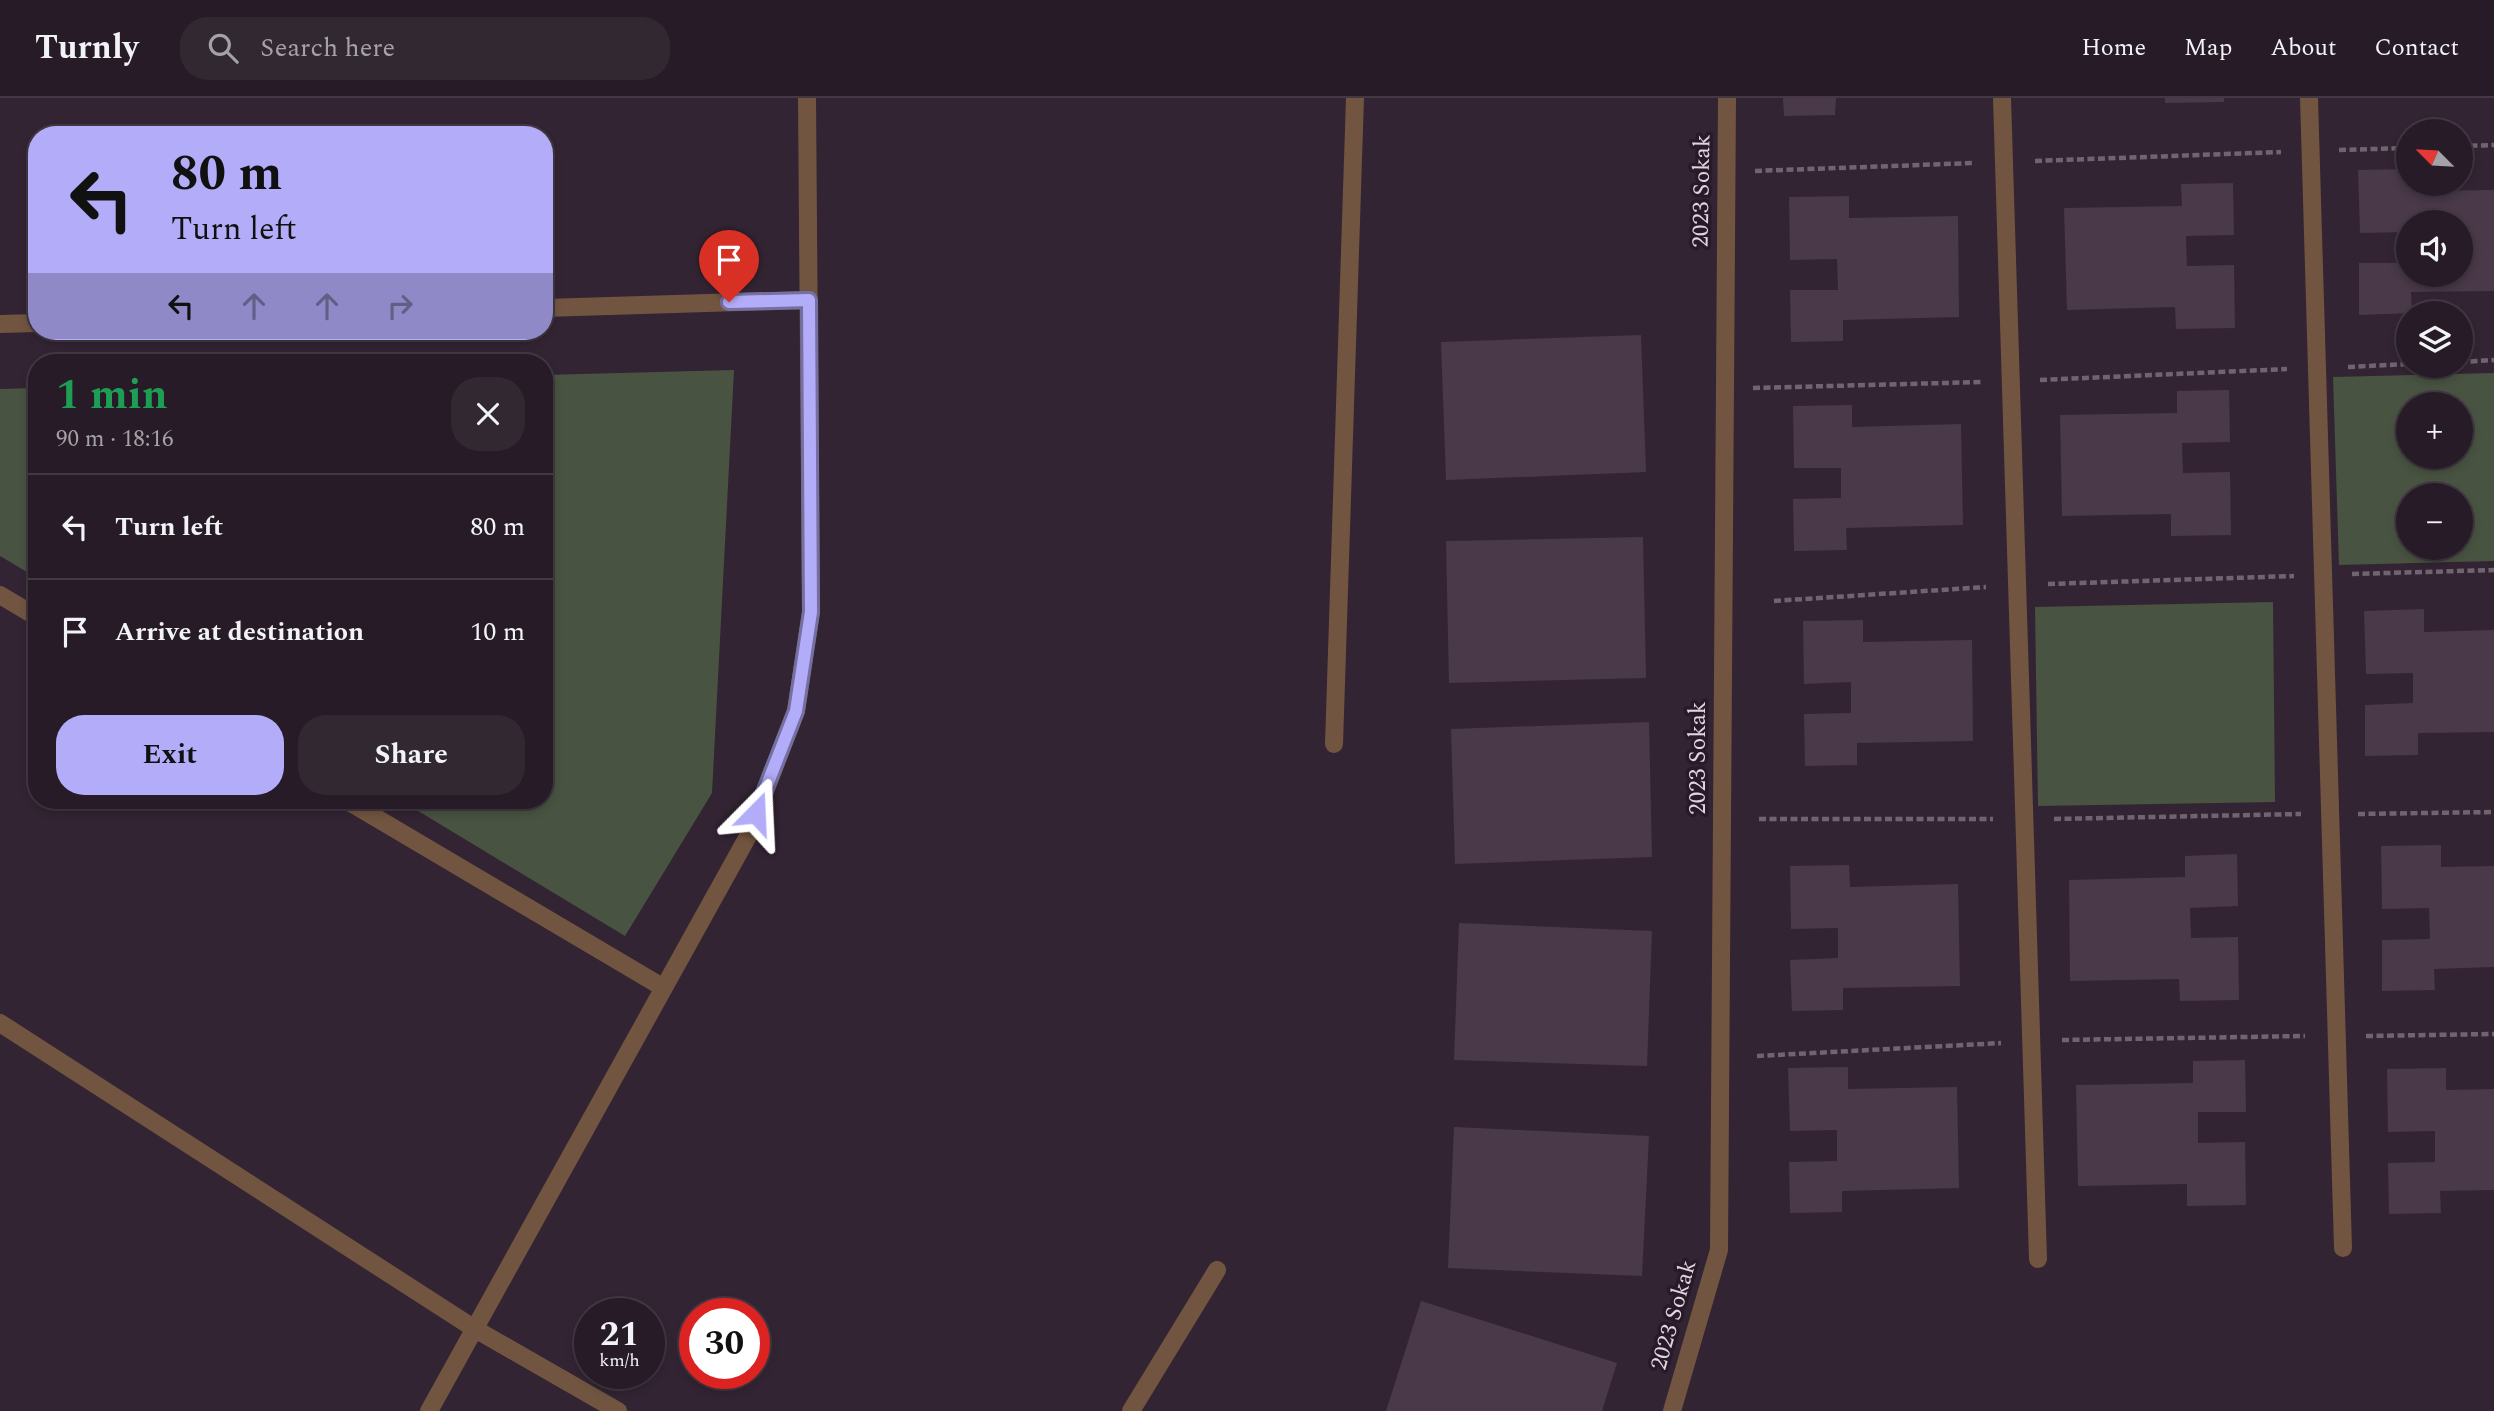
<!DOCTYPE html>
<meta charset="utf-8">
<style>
:root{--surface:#261b26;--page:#322832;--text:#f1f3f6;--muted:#a4a1a7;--line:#423943;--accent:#b3adf9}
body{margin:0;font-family:Spectral,serif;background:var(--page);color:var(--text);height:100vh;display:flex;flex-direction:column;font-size:26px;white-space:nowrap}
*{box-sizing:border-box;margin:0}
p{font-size:23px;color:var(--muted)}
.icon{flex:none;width:38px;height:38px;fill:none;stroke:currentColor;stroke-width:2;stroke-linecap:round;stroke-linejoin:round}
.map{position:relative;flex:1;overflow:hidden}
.details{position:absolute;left:28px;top:256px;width:525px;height:455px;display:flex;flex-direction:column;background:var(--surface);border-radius:28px;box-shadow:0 4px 10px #0003,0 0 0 2px var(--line)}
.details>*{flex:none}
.hud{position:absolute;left:28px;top:28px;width:525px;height:214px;border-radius:28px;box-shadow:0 4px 10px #0003,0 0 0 2px var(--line);background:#b3adf9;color:#111;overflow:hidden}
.needle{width:46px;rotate:294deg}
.buttons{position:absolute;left:2396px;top:21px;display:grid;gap:14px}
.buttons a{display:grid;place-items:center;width:77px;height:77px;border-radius:50%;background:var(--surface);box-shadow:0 4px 10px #0003,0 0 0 2px var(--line);font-size:35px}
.speed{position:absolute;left:574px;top:1200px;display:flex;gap:14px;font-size:35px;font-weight:700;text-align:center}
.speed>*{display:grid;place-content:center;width:91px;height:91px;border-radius:50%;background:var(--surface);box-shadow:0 4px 10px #0003,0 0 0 2px var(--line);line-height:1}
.speed small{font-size:18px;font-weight:400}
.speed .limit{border:10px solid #d22;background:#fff;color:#111}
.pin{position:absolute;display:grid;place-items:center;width:60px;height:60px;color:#fff;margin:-72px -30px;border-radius:50% 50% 50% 0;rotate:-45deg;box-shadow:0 0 7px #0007}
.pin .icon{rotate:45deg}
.me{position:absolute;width:77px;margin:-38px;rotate:21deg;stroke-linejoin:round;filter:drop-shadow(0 0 5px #0008)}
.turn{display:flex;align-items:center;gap:24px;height:147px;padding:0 28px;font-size:32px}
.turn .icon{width:91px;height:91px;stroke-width:2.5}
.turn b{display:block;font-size:49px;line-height:60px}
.lanes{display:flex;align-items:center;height:66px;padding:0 28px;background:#0003;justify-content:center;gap:35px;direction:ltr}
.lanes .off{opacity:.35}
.round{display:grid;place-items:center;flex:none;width:74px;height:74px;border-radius:28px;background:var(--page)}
.head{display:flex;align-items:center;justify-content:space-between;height:119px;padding:0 28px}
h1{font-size:42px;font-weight:700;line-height:52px;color:#1e9e55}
.primary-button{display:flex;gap:14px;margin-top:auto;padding:14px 28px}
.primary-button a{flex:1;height:80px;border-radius:28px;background:var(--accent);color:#111;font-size:28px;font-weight:700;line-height:80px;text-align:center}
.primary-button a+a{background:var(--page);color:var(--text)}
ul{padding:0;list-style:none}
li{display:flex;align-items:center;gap:21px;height:105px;padding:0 28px;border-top:2px solid var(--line)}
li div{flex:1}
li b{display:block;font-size:26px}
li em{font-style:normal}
header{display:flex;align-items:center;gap:42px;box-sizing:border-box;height:98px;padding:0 35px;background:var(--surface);border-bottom:2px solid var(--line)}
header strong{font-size:33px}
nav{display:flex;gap:38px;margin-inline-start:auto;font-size:24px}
.search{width:490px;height:63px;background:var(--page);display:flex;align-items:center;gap:18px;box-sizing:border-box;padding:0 24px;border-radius:28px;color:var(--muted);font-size:26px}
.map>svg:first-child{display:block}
</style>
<header>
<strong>Turnly</strong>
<div class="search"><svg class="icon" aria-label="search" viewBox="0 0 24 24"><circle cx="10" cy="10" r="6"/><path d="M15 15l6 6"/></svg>Search here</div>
<nav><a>Home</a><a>Map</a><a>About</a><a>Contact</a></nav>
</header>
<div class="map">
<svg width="2494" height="1313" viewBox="0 0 2494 1313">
<rect width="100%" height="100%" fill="#332433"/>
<path fill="#485441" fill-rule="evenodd" d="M734,272L712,695L625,838L400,702H544V277Z
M2494,275V463L2339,467L2333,279ZM2408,306H2460V359H2408ZM2408,397H2460V450H2408Z
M37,290V480L0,458V291Z
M2273,504L2275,704L2038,708L2035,509Z"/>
<path fill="#493949" d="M1783,0H1836L1835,17L1784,18Z
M2165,0H2224V4L2165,5Z
M2408,71V86H2418V93L2494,92V193L2411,194L2412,215L2359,217V165H2408V177H2460V124H2408V134L2360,135L2358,72Z
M2233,85L2234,137L2186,138L2187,168L2234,167L2235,230L2176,231L2175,209L2067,212L2064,110L2182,108L2181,86Z
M1849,98V120L1958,118L1959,219L1843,222V243L1791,244L1790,192H1838L1837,161L1790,162L1789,99Z
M1641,237L1646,374L1446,382L1441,244Z
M2229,292L2230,344L2182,345L2183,375L2230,374L2231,437L2171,438V416L2062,418L2060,317L2177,315V293Z
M1852,307V329L1961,326L1963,427L1846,430L1847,452L1794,453L1793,401L1841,400V370H1794L1793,308Z
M1643,439L1646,580L1449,585L1446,443Z
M2424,511V534L2494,532V634L2418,635V657L2365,658V607L2413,605V575L2366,576L2364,513Z
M1863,522V544L1972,542L1973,643L1857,645V667L1805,668L1804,616L1851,615V584L1804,586L1803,523Z
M1649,624L1652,759L1455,766L1451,631Z
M2441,747V769L2494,768V869L2434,871L2435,892L2382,893V842L2430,841L2429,810L2382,811L2381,748Z
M2237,756L2238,808L2190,810L2191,840L2238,839L2239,902L2180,903L2179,881L2070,883L2069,782L2185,779V758Z
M1849,767L1850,789L1958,786L1960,888L1843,890V912L1792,913L1790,862L1838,860V830L1791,831L1790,768Z
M1459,825L1652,833L1647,968L1454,962Z
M2245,962L2246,1014H2198V1045L2245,1044L2246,1107L2187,1108V1086L2078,1088L2076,987L2193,985V963Z
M1848,969V991L1957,989L1959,1090L1842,1093V1114L1790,1115L1789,1064L1837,1063V1032L1790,1033L1788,970Z
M2446,970V992L2494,991V1092L2440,1093L2441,1115L2389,1116L2388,1065L2435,1064V1033L2388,1034L2387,971Z
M1454,1029L1649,1038L1642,1178L1448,1170Z
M1421,1203L1617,1265L1602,1313H1386Z"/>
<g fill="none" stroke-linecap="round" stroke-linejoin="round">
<path stroke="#716471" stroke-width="4.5" stroke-dasharray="7 3.5" stroke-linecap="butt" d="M2460,48L2494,47
M2339,52L2408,50
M2035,63L2281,54
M1755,73L1974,65
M2460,264L2494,262
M2348,269L2408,266
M2040,282L2287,271
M1753,290L1983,284
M2352,476L2494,472
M2048,486L2294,478
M1774,503L1986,489
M2358,716L2494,714
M1759,721H1993
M2054,721L2301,716
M2366,938L2494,936
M2062,942L2305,938
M1757,958L2001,945"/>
<path stroke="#715540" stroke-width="18" d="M2002,0L2038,1161
M2309,0L2343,1150
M544,210L809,202
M0,226L37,225
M0,497L37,519
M1334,646L1355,0
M346,702L664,890
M0,925L475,1231L618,1313
M429,1313L747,740L796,613L811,514L807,0
M1131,1313L1217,1172
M1672,1313L1719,1152L1727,0"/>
</g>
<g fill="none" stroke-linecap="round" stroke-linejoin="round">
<defs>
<path id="route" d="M729,204L809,202L811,514L796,613L756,715"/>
</defs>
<use href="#route" stroke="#7470a2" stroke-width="18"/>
<use href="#route" stroke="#b3adf9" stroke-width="12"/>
</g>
<g text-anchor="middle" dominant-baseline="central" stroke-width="7" stroke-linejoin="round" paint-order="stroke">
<g font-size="23" fill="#e1d6e0" stroke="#291a29">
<text transform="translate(1702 93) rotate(-89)">2023 Sokak</text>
<text transform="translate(1698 660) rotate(-90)">2023 Sokak</text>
<text transform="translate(1674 1217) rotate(-74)">2023 Sokak</text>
</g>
</g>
</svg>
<div class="buttons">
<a><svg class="needle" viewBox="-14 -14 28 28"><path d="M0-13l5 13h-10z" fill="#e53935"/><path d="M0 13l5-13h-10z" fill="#a4a1a7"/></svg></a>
<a><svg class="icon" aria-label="sound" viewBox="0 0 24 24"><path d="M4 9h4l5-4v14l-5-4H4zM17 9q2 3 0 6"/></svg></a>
<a><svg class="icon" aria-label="layers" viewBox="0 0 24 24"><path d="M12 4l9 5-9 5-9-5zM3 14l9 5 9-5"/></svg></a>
<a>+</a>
<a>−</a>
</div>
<div class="speed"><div>21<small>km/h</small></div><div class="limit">30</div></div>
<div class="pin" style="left:729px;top:204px;background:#d93025"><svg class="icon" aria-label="arrive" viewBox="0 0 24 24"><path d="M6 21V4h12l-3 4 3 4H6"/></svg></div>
<svg class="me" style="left:756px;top:715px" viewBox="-20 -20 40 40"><path d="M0-17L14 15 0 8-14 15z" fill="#b3adf9" stroke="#fff" stroke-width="4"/></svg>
<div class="hud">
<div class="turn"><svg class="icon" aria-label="left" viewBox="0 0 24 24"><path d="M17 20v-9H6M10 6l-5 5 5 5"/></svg><div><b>80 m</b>Turn left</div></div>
<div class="lanes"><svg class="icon" aria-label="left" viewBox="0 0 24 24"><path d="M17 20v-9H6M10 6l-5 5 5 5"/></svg><svg class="icon off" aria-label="ahead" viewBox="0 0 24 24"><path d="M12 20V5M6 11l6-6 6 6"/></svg><svg class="icon off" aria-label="ahead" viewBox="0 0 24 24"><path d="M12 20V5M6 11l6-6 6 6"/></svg><svg class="icon off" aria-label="right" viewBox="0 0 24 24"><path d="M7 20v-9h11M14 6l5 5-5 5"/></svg></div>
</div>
<section class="details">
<div class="head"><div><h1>1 min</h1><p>90 m · 18:16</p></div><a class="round"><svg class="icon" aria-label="close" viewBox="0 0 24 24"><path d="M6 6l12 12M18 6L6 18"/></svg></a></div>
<ul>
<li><svg class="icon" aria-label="left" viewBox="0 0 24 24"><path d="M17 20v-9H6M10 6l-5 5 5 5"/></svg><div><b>Turn left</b></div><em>80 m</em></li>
<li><svg class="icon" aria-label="arrive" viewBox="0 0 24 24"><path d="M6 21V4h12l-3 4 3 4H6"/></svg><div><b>Arrive at destination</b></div><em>10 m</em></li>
</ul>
<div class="primary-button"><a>Exit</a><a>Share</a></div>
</section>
</div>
